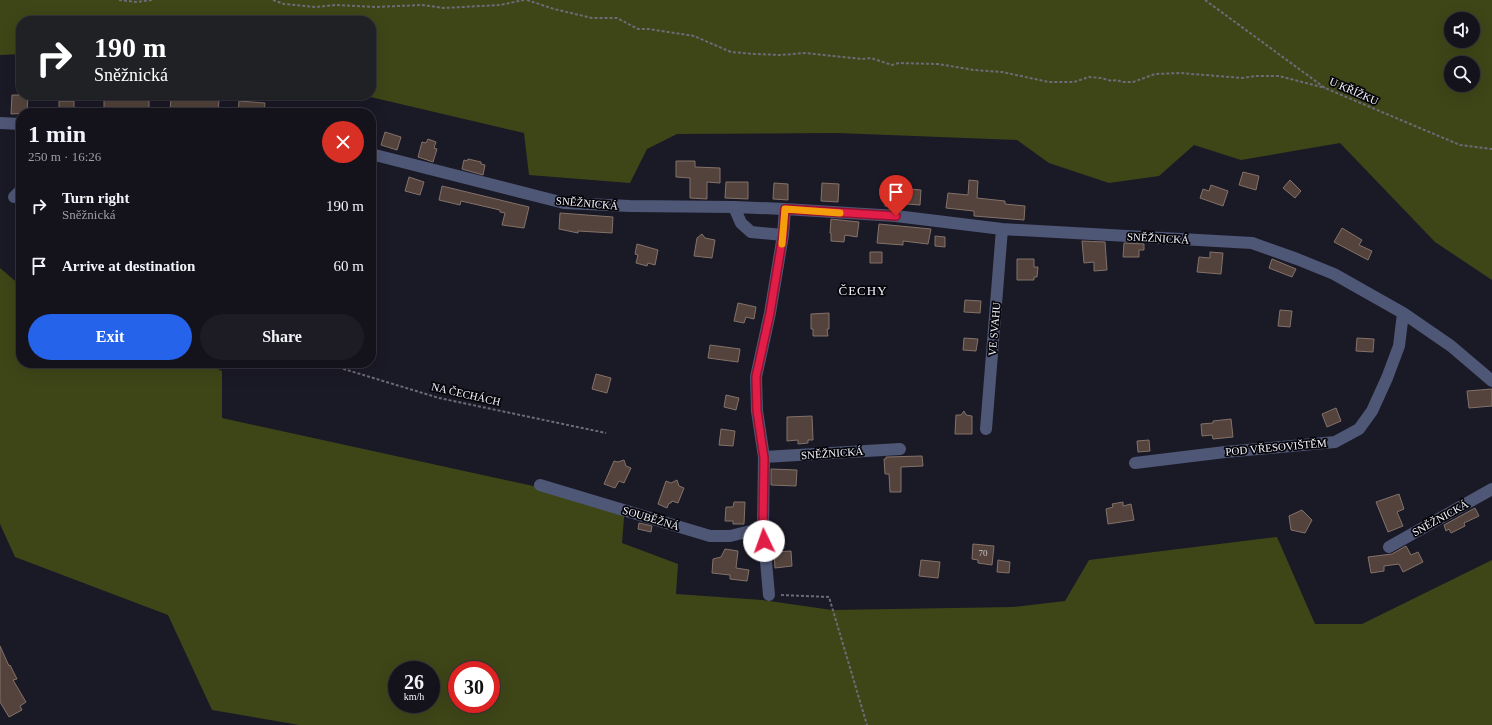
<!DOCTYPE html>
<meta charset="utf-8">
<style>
:root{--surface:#14131c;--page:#1d1c25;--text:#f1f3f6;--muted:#9d9ea3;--line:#33323b;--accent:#2563eb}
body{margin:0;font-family:"Times New Roman",serif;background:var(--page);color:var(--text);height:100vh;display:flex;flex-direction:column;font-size:15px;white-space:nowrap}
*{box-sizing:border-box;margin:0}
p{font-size:13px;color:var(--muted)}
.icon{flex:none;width:22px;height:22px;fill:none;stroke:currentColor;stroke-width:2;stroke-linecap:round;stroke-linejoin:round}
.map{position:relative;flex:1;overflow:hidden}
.drawer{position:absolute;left:16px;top:108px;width:360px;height:260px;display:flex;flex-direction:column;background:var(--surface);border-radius:16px;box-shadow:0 4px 16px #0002,0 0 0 1px var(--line)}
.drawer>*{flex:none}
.guide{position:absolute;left:16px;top:16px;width:360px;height:84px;border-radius:16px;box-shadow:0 4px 16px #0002,0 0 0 1px var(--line);background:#202124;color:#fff;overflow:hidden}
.tools{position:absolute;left:1444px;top:12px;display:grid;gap:8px}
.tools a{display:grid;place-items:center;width:36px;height:36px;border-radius:50%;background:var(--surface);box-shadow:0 4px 16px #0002,0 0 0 1px var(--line);font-size:20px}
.speed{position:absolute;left:388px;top:661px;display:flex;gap:8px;font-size:20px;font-weight:700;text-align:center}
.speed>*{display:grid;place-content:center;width:52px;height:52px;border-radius:50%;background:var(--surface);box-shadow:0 4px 16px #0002,0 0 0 1px var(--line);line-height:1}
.speed small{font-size:10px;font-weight:400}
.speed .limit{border:6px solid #d22;background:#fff;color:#111}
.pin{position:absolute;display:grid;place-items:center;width:34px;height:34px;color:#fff;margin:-41px -17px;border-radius:50% 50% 50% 0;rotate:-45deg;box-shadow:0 0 4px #0007}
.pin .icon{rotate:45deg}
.me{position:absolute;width:44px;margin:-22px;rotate:357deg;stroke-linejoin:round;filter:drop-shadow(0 0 3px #0008)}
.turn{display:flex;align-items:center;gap:14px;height:84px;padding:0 12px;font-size:18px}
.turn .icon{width:52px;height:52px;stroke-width:2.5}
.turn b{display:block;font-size:28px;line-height:34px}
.round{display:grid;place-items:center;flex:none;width:42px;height:42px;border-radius:21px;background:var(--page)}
.summary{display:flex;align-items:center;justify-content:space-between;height:68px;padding:0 12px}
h1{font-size:24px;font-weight:700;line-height:30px}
.cta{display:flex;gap:8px;margin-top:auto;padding:8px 12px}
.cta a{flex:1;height:46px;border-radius:24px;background:var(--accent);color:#fff;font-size:16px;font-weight:700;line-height:46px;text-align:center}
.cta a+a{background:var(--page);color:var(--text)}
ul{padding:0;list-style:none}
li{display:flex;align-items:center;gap:12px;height:60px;padding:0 12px}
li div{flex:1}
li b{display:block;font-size:15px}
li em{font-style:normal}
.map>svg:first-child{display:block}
</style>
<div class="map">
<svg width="1492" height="725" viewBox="0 0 1492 725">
<rect width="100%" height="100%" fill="#1a1926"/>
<path fill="#3e4618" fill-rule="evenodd" d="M0,0H1492V280L1435,242L1340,143L1241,160L1194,145L1159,176L1109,183L1049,163L1017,140L837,133L677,134L647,149L630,183L529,175L524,133L362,95H371V21H21V54L0,55ZM1451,19H1473V41H1451ZM1451,63H1473V85H1451Z
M0,268L21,286V363H206L222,371V418L625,506L622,543L678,564L676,594L762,600L832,610L1013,607L1065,601L1089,560L1277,537L1315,624H1362L1492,560V725H299L212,710L168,615L15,557L0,524ZM397,670H431V704H397ZM457,670H491V704H457Z"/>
<path fill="#53433c" stroke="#837269" d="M12,95H28L27,113L11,114Z
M133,95H149V112L104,113V98H133Z
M171,95L212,96V99L219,100L218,113H170Z
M59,101H74V113H59Z
M239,101L265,103L264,113H238Z
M385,132L401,137L397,150L381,145Z
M428,139L436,142L434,148L437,149L433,162L418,157L422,142L426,143Z
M468,159L481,162V164L485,165L483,175L462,169L464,160L467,161Z
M676,161H695V167L720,168V183L707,182V199L690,198V178L676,177Z
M1243,172L1259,176L1256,190L1239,185Z
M409,177L424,182L420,195L405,191Z
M969,180L978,181L977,198L1005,201V204L1025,206L1024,220L974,216V211L946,208L948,193L968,195Z
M1290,180L1301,191L1295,198L1283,188Z
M726,182H748V199L725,198Z
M774,183L788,184V200L773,199Z
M822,183L839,184L838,202L821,201Z
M1211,185L1228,191L1223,206L1200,198L1203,189L1209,191Z
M442,186L529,207L524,228L502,225L505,213L500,212V210L461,201L460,205L439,200Z
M908,189L921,190L920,205L907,204Z
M886,196H899V207L885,206Z
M560,213L613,217L612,233L578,231V233L559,229Z
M831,219L859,222L857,237L845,235L844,242L831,241V233H830Z
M879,224L931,229L928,244L903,241V245L877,243Z
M1342,228L1362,240L1359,245L1372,251L1368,260L1334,242Z
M702,234L705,238L715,240L712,258L694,256L697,238Z
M935,236L945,237V247L935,246Z
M1082,241L1105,242L1107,270L1094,271V262L1084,263Z
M1124,243L1144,244V250H1139V257H1123Z
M637,244L658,250L655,265L648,263L647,266L636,263L638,255L635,254Z
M870,252H882V263H870Z
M1210,252L1223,253L1221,274L1197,272L1199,257L1210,258Z
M1017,259H1034V267H1038L1037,277H1034V280H1017Z
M1272,259L1296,269L1292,277L1269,268Z
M965,300L981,301L980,313L964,312Z
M738,303L756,307L754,319L746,317L744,323L734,321Z
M1280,310L1292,311L1290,327L1278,326Z
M829,313V329H827L828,336H813V329H811V314Z
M964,338L978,339L976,351L963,350Z
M1357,338L1374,339L1373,352L1356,351Z
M710,345L740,349L738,362L708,358Z
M596,374L611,378L607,393L592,389Z
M1492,389V406L1469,408L1467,391Z
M726,395L739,398L736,410L724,407Z
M1336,408L1341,421L1327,427L1322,414Z
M964,411L966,415L972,416V434H955L956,415H961Z
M812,416L813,440H808V443L798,444V440L787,441V417Z
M1231,419L1233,437L1213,439L1212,435L1202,436L1201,424L1213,423V421Z
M721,429L735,431L733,446L719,445Z
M1149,440L1150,451L1138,452L1137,441Z
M922,456L923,466L901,467V492H890L889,474H885L884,459H886V457Z
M624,460L626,466L631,468L624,483L619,481L615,488L604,484L614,461L618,462Z
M771,469L797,470L796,486L771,485Z
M677,480L679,486L684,488L678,503L672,501L671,503H669L667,508L658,504L666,481L671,483Z
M1399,494L1404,509L1397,512L1403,526L1388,532L1376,502Z
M734,502H745L744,524H733V521H725L726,507H733Z
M1123,502V506L1131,504L1134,520L1108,524L1106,509L1113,507L1112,504Z
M1475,508L1479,516L1464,523L1465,526L1451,533L1449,529L1446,531L1444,525Z
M1302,510L1312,520L1305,533L1291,530L1289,516Z
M639,523L652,526L651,532L638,529Z
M973,544L994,546L992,565L978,563V560L972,559Z
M1406,546L1411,555L1418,552L1423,562L1403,572L1399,564L1384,566V571L1371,573L1368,557L1392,554Z
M725,549L738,551L736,568L749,570L747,581L730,579V575L712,573L713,559L721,557Z
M791,551L792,566L775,568L774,552Z
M921,560L940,562L938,578L919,576Z
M998,560L1010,562L1009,573L997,572Z
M0,646L9,666L10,665L17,679L13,680L26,702L20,706L22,710L9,717L0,702Z"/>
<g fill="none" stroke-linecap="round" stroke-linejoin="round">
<path stroke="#6c6b77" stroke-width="2" stroke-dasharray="3 2" stroke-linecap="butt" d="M119,0L137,2L152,0
M273,0L284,4L316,7L336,5L375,7L422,5L444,8L500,5L524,0
M527,0L554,9L592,18H617L638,29H649L694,36L731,52L755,54L781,55L805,53L862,59L871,58L892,65L899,63L938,64L974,70L1002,72L1049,82H1074L1089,77L1101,78L1112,81L1116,80L1123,82H1133L1155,74L1180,73L1242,78L1255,76H1279L1325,88
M1205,0L1325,88L1460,145L1492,149
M324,363L439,398L606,433
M781,595L829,597L867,725"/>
<path stroke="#4f5776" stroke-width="12" d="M0,123L21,124
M371,154L564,203L630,206L734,207L785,209L896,216L1002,229L1252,243L1297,259L1334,274L1403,313L1451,346L1492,381
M14,197L21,190
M734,207L741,223L751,232L783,235
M986,429L1002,229
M764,457L900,449
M1135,463L1225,452L1335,442L1359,429L1372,411L1387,378L1399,346L1403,313
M540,485L710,536H730L763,528
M1389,547L1492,489
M769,595L763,528L764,457L757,411L756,377L770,313L783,235L785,209"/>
</g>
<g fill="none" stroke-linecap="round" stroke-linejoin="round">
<defs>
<path id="route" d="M764,541L763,528L764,458L757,411L756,377L770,313L783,235L785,209L896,216"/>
</defs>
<use href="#route" stroke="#92132f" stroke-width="10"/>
<use href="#route" stroke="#e11d48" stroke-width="7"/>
<path stroke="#f59e0b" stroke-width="7" d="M782,244L785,209L840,213"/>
</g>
<g text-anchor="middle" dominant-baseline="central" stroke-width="3.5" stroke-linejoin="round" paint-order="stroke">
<g font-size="9" fill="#ccc8cd">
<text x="983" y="553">70</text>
</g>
<g font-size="11" fill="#f4f4fd" stroke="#06050a">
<text transform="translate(1354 91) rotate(24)">U KŘÍŽKU</text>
<text transform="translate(587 203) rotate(5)">SNĚŽNICKÁ</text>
<text transform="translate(1158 238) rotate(3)">SNĚŽNICKÁ</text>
<text transform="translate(994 329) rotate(-85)">VE SVAHU</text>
<text transform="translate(466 394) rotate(13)">NA ČECHÁCH</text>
<text transform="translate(1276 447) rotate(-5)">POD VŘESOVIŠTĚM</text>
<text transform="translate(832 453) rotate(-4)">SNĚŽNICKÁ</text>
<text transform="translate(651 518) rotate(17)">SOUBĚŽNÁ</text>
<text transform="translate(1440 518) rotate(-29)">SNĚŽNICKÁ</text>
</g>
<g font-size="13" letter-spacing="1" fill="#f4f4fd" stroke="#06050a">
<text x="863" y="290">ČECHY</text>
</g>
</g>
</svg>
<div class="tools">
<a><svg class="icon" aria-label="sound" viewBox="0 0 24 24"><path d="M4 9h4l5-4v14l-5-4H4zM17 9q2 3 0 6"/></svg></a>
<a><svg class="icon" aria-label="search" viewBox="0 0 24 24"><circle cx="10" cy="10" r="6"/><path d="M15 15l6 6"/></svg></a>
</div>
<div class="speed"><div>26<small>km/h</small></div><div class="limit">30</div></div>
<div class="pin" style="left:896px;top:216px;background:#d93025"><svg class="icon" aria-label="arrive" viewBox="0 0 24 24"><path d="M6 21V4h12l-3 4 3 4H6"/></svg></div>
<svg class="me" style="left:764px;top:541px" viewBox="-20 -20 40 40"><circle r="19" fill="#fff"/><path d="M0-13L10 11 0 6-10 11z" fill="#e11d48"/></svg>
<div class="guide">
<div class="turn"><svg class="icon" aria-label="right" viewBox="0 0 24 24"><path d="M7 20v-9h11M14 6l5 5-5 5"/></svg><div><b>190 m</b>Sněžnická</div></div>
</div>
<section class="drawer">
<div class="summary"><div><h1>1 min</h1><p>250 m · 16:26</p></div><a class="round" style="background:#d93025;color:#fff"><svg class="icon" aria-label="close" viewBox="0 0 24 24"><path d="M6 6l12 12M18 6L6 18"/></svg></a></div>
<ul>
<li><svg class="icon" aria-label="right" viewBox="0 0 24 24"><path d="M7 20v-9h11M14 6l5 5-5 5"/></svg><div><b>Turn right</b><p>Sněžnická</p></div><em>190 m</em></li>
<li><svg class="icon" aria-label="arrive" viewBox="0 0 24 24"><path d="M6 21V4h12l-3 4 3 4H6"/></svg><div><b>Arrive at destination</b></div><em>60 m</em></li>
</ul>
<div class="cta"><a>Exit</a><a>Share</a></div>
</section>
</div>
